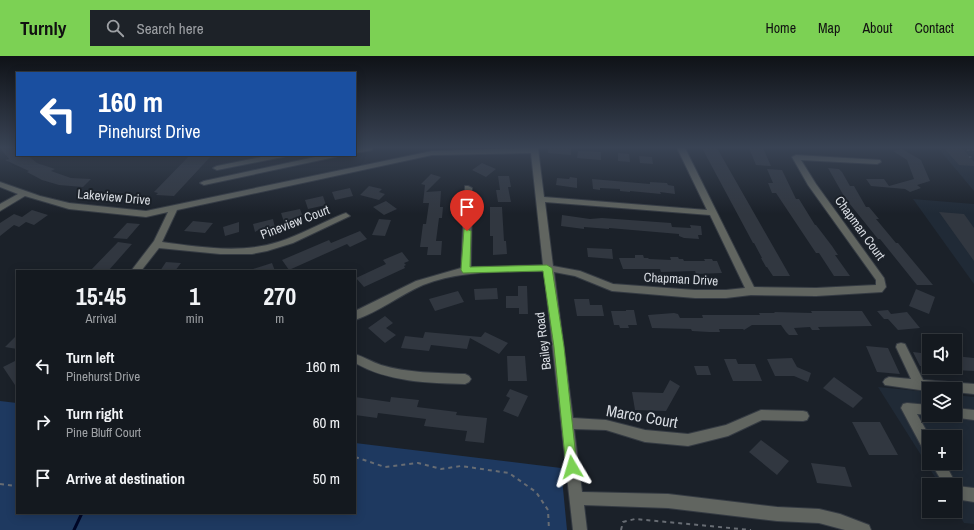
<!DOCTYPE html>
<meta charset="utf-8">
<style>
:root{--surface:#14191f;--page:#1d2228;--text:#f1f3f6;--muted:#9da0a4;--line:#33383d;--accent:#7cd154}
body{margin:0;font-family:"Archivo Narrow",sans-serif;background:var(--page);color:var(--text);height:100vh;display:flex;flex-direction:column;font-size:15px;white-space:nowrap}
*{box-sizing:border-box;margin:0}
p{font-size:13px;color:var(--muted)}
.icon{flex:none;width:22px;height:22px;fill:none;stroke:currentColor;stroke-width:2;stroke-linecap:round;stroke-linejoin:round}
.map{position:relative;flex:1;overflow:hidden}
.details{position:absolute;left:16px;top:214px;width:340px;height:244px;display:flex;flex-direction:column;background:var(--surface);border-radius:0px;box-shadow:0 2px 10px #0003,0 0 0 1px var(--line)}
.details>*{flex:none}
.banner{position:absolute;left:16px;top:16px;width:340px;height:84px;border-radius:0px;box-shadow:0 2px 10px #0003,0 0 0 1px var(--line);background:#1a4fa0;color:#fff;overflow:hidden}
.fabs{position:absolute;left:922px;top:278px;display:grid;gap:8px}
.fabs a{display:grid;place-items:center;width:40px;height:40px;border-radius:0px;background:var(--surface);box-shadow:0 2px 10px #0003,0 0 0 1px var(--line);font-size:20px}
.pin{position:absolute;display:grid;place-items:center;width:34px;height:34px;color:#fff;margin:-41px -17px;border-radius:50% 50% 50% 0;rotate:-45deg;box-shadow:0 0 4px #0007}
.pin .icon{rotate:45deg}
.me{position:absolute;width:44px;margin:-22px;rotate:353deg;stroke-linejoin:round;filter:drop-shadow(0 0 3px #0008)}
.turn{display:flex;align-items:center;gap:14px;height:84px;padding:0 16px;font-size:18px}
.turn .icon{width:52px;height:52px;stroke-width:2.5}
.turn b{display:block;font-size:28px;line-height:34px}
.eta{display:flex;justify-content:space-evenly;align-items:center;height:68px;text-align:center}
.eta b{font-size:24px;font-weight:800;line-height:28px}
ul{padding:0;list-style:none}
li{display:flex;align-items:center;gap:12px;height:56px;padding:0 16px}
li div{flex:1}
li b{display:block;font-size:15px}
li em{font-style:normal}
header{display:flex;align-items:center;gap:24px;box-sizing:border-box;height:56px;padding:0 20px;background:var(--accent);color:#111}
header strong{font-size:19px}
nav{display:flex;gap:22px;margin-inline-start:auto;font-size:14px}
.search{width:280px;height:36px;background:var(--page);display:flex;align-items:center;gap:10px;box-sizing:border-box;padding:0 14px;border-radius:0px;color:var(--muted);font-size:15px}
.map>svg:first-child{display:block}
</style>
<header>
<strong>Turnly</strong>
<div class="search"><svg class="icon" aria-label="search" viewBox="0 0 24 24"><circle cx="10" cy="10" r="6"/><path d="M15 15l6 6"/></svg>Search here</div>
<nav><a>Home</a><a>Map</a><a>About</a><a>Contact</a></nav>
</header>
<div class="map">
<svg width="974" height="474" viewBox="0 0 974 474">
<rect width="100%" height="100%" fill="#1b2129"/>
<path fill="#202a36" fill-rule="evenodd" d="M938,92H974V135Z
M913,143L974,148V228Z
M878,331L929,336V359H955V339L974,341V468L964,467L955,452V429H940ZM929,381H955V407H929Z"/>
<path fill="#1e3960" d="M0,345L17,347V457H355V387L561,412L567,474H0Z"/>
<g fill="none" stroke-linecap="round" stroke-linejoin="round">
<path stroke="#000727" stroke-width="3" d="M74,474L82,457"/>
</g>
<path fill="#313740" d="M0,92H17V99H27L37,107L55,113L51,115L71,122L91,123L83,131L59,129L42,124L27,116L29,115L5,104L9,103Z
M548,92H571V99L548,97Z
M702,92H717L790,220H773L767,211H766L761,202H762L754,187H753Z
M749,92H763L771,110L756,109Z
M944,92H962L974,106V110L959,109Z
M902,93L921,104L930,125L917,129L921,132L910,136L905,133L871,130L866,123H884L889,130L914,123L907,104L893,95Z
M578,95L601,96V104L577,102Z
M618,97L629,98L630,106L618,105Z
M190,99H212L174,140L156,139L158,137L154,136Z
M639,100L652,101L653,108L640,107Z
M482,107L496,113L486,121L472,114Z
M828,112L839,113L842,116L850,130H854L866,151H869L879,163H876L896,187H898L933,229H917L880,183H878L845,142Z
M767,113L782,114L796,143H799L815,169H816L832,190L838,199H835L850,220H834L819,197H816L776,137H772L768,127H773Z
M431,118L441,121L426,136L441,135L440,151H443L442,162H439L436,185H442L441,199H427L428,191H420L423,168H426L429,147H423L425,129L421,128Z
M498,120H509L511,131H508L511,146H498L496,134H500Z
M570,121L577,122V132L556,129L557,122L569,123Z
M592,123L650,128V126L667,127L668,129L674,130L675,138L660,136L661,138L630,135V136L620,135V133L600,132V134L593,133Z
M369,130L382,133L379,136L385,138L379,144L360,139Z
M350,132L353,140L335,144L332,136Z
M323,140L326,149L308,153L305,144Z
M386,145L397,153L384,159L373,151Z
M490,151H502L504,185H506L507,198L493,199V180H490Z
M300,153L303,161L284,166L281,157Z
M32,154L48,159L34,169L26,166L19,171L14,169L0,180V167L14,158L22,161Z
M939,156L964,158L974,172V205Z
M562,159L590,163L602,162L671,167L672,171L691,172L690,169L701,170L702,179H698L699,183L684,182L679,180V178L609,172V173L584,171V173L561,170Z
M273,163L275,172L262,176L260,173L255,176L253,168Z
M379,163L391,164L385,180L372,179Z
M193,165L213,167L205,177L184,175Z
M239,166V176L225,180L223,171Z
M127,167L140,168L127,183L113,182Z
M360,175L367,183L350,191L347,188L289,214L282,204L329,184L331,187Z
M118,186L132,188L109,214L90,215Z
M587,192L612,193L613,203L588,201Z
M402,196L409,205L404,207L406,209L404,210L405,212L364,231L356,222L386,208L383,204Z
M635,199H643L644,202H648L649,203L671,204L670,201H678L679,203H683L684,205H705L704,203H712L713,205H717L722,217L696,218L695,215L661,216L660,213H623L619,202H635Z
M166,206L181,207L175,215H160Z
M272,207L275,215H253V213Z
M518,230H527L528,258H519V252H506V240H518Z
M497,232L498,243L475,244L474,233Z
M916,233L935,241L929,258L909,250Z
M458,235L464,246L435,255L429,243Z
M574,243H589L590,249H602L604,260H577Z
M626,254H634L637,269H628L629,272H620L619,269H614L611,255H626Z
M888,254L891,258L907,256L920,272L898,274L888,263H884L877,255Z
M811,255H862L872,270L818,271L820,274H812L810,271L794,272L798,279H789L786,276L781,269H752L744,274L743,273H719L720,276H709L692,275L691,273L652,272L648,259L674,257L678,258L680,262H703L702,259H760L759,257H775L774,256L812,257Z
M385,260L393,267L386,272L396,279L385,287L368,272Z
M425,276L481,281L485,276L508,287L499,298L470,282L467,293L431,289L429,295L401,292L405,280L423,282Z
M17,279V293L5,291Z
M866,290L888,292L900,318L877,316Z
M913,296L929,298V311L920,310Z
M507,300H525L527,325H508Z
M955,300L974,302V315L955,314Z
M792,302L797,311L811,317L808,326L794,320H775L767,303Z
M724,303H736L738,308H755L762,325H733Z
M17,304V332L3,311Z
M694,310H708L711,319H697Z
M834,321L863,342L853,352L823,332Z
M670,324L680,330L666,355L635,354L632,336L663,337Z
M510,333L528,340L518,361L503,355L510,342L506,340Z
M355,341L390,346L391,341L419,344L417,351L457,356L456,359L487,362L484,387L465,385L467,375L424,370L426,363L378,357L377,362L355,359Z
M852,366H880L898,399H869Z
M761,384L789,405L777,419L749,396Z
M811,407L845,411L852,431L817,427Z"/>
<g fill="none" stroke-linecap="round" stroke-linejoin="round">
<defs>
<path id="minor" d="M359,92H373L372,94L355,97V93Z
M530,92H538L544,141L707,154L677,92H685L754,231L816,232L876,229V224L808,129L792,101L796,99L880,104L881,106L877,108L801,104L816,128L884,222L886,231L882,236L816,240L751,239L726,242H695L612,235L575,220L554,216L573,362L606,364L645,374L688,378L726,369L761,354L803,355L807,356L809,360L807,364L803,365L762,364L728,380L688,390L645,386L606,374L574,373L582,436L668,438L777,451L819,453L840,458L869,469L871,474H845L819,467L777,465L668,452L584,449L587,474H573L544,215C503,216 462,214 423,229C400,239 379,256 355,264V255L416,225L461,212L465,130H468L472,132L471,211L543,209L531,97L432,99L177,154L162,186C200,191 241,198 278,186C300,179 321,167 343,158L346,157L350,160L293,187L267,195L252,198H220L159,192L141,215H131L154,185L168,156L146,161L69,153L25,140L0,155V148L18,138L0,131V126L40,140L69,147L146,155L432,95ZM545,146L710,159L745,232L726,234H695L613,228L580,215L553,210Z
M271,99H287L283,101L217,114L213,112L217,110Z
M324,99H339L335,101L204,129L200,127L204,125Z
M901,287L905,288L923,324L974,328V338L955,336V333L920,334L885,329L883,326L885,323L889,321L911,323L896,291L897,288Z
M355,298C364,301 372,306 381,309C408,317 437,317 465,318L469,320L471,323L469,326L465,328C428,327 388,326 355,307Z
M907,347L929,349L930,359L917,358L930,381L929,397L924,395L901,352L903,348Z
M955,352L974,354V364L951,361L950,359H955Z
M931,407H945L957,430L974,432V446L955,443V429H944Z"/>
</defs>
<use href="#minor" stroke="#353b43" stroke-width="2"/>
<path stroke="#676c73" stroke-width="1" stroke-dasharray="2.5 2.5" stroke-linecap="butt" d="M967,94H974
M969,101H973"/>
<path stroke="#676c73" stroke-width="2" stroke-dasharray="4 4" stroke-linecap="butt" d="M355,401L385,411L418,407L441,413L461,410L509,417L536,436L548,454L549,474
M0,428L17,430
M621,474L623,466L635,463L751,474"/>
<use href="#minor" fill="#616560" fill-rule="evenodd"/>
</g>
<linearGradient id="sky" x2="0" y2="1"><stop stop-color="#0f1217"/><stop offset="0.58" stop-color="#394354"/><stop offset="1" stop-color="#394354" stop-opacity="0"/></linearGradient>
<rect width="974" height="158" fill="url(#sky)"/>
<path fill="#7cd154" stroke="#518837" d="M464,173H467L471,175L470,211L547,209L552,212L564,291L577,411L576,415L572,416L567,415L566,411L554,291L543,215L463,217L461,214Z"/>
<g text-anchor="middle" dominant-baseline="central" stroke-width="4" stroke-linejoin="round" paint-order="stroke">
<g font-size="13" fill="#d8dce2" stroke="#1b2129">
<text transform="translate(114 141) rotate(5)">Lakeview Drive</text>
<text transform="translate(295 166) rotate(-21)">Pineview Court</text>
<text transform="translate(860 172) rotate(54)">Chapman Court</text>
<text transform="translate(681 223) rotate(3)">Chapman Drive</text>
<text transform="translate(543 285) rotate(-97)">Bailey Road</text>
</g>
<g font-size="16" fill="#d8dce2" stroke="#1b2129">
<text transform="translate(642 360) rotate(10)">Marco Court</text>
</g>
</g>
</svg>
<div class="fabs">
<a><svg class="icon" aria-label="sound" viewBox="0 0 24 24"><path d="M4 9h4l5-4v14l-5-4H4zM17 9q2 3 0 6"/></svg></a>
<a><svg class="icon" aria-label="layers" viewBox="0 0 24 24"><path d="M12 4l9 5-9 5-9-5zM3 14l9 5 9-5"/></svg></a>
<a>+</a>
<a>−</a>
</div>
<div class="pin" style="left:467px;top:175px;background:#d93025"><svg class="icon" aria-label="arrive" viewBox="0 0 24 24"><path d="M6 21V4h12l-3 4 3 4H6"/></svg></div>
<svg class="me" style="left:572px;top:411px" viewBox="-20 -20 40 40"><path d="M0-17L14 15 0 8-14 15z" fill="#7cd154" stroke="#fff" stroke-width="4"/></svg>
<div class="banner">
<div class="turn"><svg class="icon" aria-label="left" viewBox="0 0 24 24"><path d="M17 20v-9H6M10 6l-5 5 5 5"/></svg><div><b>160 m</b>Pinehurst Drive</div></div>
</div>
<section class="details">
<div class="eta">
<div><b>15:45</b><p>Arrival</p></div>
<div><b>1</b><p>min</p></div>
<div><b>270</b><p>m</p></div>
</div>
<ul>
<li><svg class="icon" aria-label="left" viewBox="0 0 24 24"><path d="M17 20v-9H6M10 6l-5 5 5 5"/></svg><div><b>Turn left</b><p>Pinehurst Drive</p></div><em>160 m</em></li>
<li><svg class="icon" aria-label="right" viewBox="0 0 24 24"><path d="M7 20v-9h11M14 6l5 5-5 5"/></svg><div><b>Turn right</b><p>Pine Bluff Court</p></div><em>60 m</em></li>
<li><svg class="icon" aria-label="arrive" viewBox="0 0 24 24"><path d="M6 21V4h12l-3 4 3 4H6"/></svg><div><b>Arrive at destination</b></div><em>50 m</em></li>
</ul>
</section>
</div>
